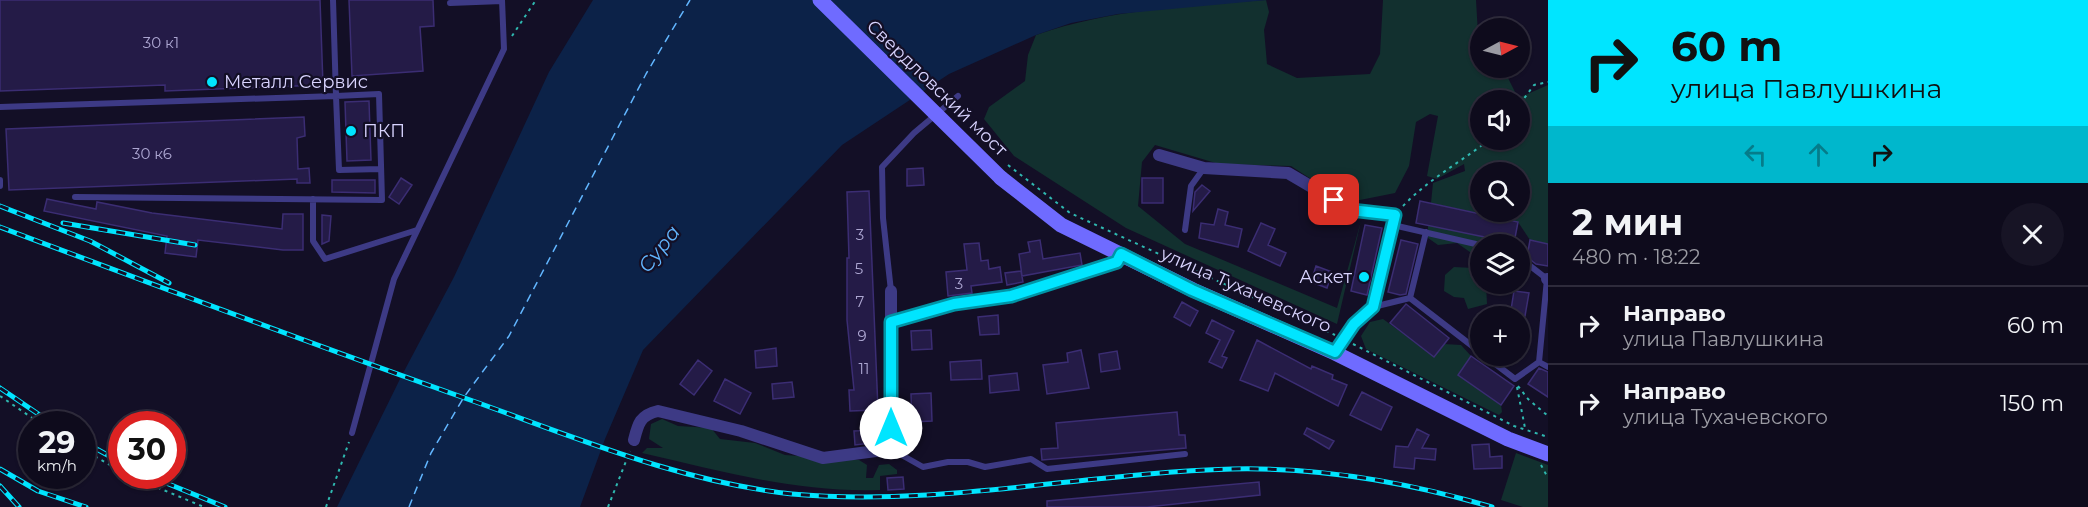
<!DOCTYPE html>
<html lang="ru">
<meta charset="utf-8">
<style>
:root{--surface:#0e0b1c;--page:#171425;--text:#f1f3f6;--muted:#9b9ba3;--line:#2e2b3b}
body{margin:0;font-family:Montserrat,sans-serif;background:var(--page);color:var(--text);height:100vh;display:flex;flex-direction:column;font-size:22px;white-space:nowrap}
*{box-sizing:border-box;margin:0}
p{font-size:20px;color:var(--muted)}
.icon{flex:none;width:33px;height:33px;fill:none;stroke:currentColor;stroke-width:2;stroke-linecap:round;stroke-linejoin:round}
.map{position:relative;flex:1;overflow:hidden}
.details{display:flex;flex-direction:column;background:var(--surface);width:540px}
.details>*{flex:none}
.hud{background:#00e5ff;color:#111;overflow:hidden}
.needle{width:39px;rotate:83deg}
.fabs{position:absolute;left:1470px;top:18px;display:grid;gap:12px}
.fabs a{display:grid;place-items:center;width:60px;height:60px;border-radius:50%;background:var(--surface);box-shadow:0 2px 4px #0004,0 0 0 2px var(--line);font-size:30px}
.speed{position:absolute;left:18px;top:411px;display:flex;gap:12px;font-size:30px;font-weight:700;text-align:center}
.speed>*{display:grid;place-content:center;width:78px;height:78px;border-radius:50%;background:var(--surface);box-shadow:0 2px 4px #0004,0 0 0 2px var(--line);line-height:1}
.speed small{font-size:15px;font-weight:400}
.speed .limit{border:9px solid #d22;background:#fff;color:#111}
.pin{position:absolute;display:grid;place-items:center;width:51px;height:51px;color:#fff;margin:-26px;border-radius:12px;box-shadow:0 3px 9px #0006}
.me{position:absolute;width:66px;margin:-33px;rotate:0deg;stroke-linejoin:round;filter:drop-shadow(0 0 4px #0008)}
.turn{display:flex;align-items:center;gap:21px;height:126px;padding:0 24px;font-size:27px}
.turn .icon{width:78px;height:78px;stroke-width:2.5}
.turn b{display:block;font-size:42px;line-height:51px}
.lanes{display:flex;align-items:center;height:57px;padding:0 24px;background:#0003;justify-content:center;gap:30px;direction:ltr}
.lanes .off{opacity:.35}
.round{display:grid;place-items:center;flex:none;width:63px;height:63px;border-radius:32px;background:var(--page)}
.headline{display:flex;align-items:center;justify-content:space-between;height:102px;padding:0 24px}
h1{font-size:36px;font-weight:700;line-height:45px}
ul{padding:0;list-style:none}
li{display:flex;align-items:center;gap:18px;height:78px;padding:0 24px;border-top:2px solid var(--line)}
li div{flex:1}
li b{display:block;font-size:22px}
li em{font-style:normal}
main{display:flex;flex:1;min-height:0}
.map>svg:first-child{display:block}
</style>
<main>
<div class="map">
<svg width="1548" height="507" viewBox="0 0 1548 507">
<rect width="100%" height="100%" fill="#130f26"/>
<path fill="#12302f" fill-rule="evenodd" d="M1266,0L1269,12L1264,30L1267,64L1297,78L1370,74L1380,54L1383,0H1476L1480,68H1503L1518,98L1548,85V244L1530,240L1518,222L1431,203L1433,183L1465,171L1464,164L1437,179L1427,176L1438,116L1430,114L1416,122L1409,166L1395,193L1355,201L1328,190L1291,166L1219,164L1155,145L1142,162L1138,206L1185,244L1337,308L1361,221L1337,324L1126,228L1014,156L984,119L989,107L1025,81L1028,55L1036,35C1110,9 1188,6 1266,0ZM1480,100H1520V140H1480ZM1480,172H1520V212H1480Z
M1428,225L1514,243L1515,244H1480V259L1457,243L1438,245L1428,238Z
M1454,267L1473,268L1480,275V284H1486L1487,304L1468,309L1464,298L1454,297L1444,291L1445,275Z
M1383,319L1434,356L1444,344L1461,345L1471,356L1459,375L1501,405L1502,412L1499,415L1366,349L1361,336L1370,322Z
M662,419L678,426L711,428L720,439L755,443L785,455L859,460L867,465L866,478H873L879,465L889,464L897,470V474L880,476V490C799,493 720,471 642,453L647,448H663L649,439L651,424Z
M1516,453L1548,465V507H1523L1501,500Z"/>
<path fill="#0c2248" d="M593,0H1267L1118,14L1071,23L1036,35L949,74L842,145L643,350L605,439L580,507H337L401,377L454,277L549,72Z"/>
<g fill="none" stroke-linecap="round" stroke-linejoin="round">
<path stroke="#62b6ff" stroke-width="1.5" stroke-dasharray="8 6" stroke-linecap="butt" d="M409,507L431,453L464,397L509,336L646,74L690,0"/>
</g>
<path fill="#241b47" stroke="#3b2d73" stroke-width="1.5" d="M0,0H320L323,85L165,91V85L0,91Z
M349,0H433L434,26L420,27L423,71L352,76Z
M369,101L371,160L347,161L345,102Z
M304,117L305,136L297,138L298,169L309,168L310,183H297V179L9,190L6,129Z
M923,168L924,185L907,186V169Z
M401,178L412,185L399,204L389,197Z
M1142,178H1163V203H1142Z
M332,180H375V193L332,192Z
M1339,183L1357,190L1353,201L1335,191Z
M1202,185L1210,191L1193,211L1195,192Z
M869,191L878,410L850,411L849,390H854L847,320V258H849L847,192Z
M47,199L96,209L97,202L152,213L282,229L283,214H303V250H283L198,240L196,257L165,253L167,236L44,211Z
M1420,201L1518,222L1514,243L1416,223Z
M1218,209L1228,212L1225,225L1242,229L1238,247L1199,238L1201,223L1214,225Z
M322,215L331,216L329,241L322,244Z
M1261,223L1275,229L1268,245L1286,253L1280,266L1248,251Z
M1365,225L1382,228L1367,295L1351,291Z
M1040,240L1043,259L1080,253L1082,265L1022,276L1019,254L1030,252L1028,242Z
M1401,240L1418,244L1406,294L1400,295L1388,292Z
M1530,240L1548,244V266L1536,264L1527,257Z
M979,243L981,261L988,260L989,269L1000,267L1002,282L971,286L972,293L948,296L946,272L967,270L964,244Z
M1316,266L1332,272L1327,288L1311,282Z
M1021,271L1023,282L1007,285L1005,273Z
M1514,291L1529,293L1525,316H1510Z
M1182,302L1198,311L1190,326L1174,317Z
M1406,304L1449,338L1434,357L1390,323Z
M998,315L999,334L980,335L978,317Z
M1212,320L1234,331L1222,356L1227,358L1222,368L1209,362L1220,340L1206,333Z
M931,330L932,349L912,350L911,331Z
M1257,340L1311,369L1312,366L1333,375L1332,379L1347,385L1338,406L1275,373L1268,391L1240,380Z
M776,348L777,366L756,368L755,351Z
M1081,350L1089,388L1047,394L1043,365L1068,362L1067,353Z
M1117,351L1120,369L1101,372L1099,354Z
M1471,356L1514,386L1501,405L1458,375Z
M698,360L712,371L694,395L680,384Z
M981,360L982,379L951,380L950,362Z
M1539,368L1548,372V397L1528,384Z
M1017,373L1019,390L990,393L989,376Z
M725,379L751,393L740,414L714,401Z
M792,382L794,397L773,399L772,384Z
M1362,392L1392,407L1381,430L1350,415Z
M931,393L932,421L912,422L911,394Z
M1177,412L1179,435H1185L1186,448L1042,460L1041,449L1058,448L1056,423Z
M1307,428L1334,441L1329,449L1304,434Z
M1417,429L1429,435L1422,448L1436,449L1435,460L1415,458L1414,469L1394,467L1396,446L1408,447Z
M878,430L879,442L855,445L854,431Z
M1489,444L1490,457L1502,456V468L1474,469L1472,445Z
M903,477L904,489L888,490L887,478Z
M1259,482L1260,495L1147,507H1047V501Z"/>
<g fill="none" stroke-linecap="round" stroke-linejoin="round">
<path stroke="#2fb8b0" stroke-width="2" stroke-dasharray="3 4.5" stroke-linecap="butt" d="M512,36L536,0
M1520,104L1534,85L1548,82
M1008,165L1070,213L1335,335
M1403,206C1429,179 1459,163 1489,140
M1353,344L1514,426L1548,437
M1518,386L1528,399L1548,416
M1517,387L1525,428
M0,396L41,424
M82,449L122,472
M1541,465L1548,478
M130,476L204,507
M326,507L349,442
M608,507L630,451"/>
<path stroke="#3d3a85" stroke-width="6" d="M450,3L502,1
M0,107L336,96L333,0
M0,180V186
M75,197L382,200L379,94L336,96L339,170L381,169
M313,199V241L325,259L417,230
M1393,225L1480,245
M1185,230L1191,186L1204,168
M1520,258L1547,279L1539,362L1548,367
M891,291L883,218L882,167L914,133L958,96
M1410,298L1480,352
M1410,298L1426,232
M1373,307L1410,298
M1485,356L1515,379L1539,362
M352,433L394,279L504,49L502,0
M891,449L923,467L948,462H968L985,467L1031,459L1047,469L1185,454"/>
<path stroke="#3d3a85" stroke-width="12" d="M1159,155L1204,168L1288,173L1351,210L1395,215L1373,307L1354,324L1335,353
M1547,279H1548
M891,323L954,304L1011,296L1117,262L1121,254
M634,440C638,424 640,415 658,411L741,431L823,458L891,449V291"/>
<path stroke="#6f6bff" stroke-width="15" d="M1001,178L1061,225L1193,290L1335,353L1508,439L1548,454"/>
<defs>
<path id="rail" d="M0,206L90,241L169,283
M63,223L195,245
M0,227C157,286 315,345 473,401C577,438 681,482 792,494C940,507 1084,473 1232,469C1321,467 1407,482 1492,507
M0,388L53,424
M82,441L122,463
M0,469L38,491L86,507
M149,476L225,507
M0,486L19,507"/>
</defs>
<use href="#rail" stroke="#00e5ff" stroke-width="5"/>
<use href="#rail" stroke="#130f26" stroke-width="3" stroke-dasharray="9" stroke-linecap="butt"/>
<path stroke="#6f6bff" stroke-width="15" d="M820,0L1001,178"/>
</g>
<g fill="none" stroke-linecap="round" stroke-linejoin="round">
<defs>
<path id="route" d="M891,428V322L954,304L1011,296L1117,262L1121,254L1192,290L1335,352L1354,324L1373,307L1395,215L1351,210L1334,200"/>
</defs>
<use href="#route" stroke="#0095a6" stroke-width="15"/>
<use href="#route" stroke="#00e5ff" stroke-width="10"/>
</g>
<g fill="#00e5ff" stroke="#130f26" stroke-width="2">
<circle cx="212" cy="82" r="6"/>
<circle cx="351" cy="131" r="6"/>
<circle cx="1364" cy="277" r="6"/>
</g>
<g text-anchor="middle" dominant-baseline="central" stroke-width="4.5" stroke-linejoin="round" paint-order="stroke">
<g font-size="15" fill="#aca6d1">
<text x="161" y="42">30 к1</text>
<text x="152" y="153">30 к6</text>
<text x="860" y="234">3</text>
<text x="859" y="268">5</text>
<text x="959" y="283">3</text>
<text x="860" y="301">7</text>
<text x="862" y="335">9</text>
<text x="864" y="368">11</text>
</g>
<g font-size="18" fill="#d9d4ff" stroke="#130f26" text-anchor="start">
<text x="224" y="82">Металл Сервис</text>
<text x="363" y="131">ПКП</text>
<text x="1352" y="277" text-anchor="end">Аскет</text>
</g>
<g font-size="18" fill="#d9d4ff" stroke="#130f26">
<text transform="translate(937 88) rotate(44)">Свердловский мост</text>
<text transform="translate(1246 290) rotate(24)">улица Тухачевского</text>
</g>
<g font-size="20" font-style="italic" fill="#62b6ff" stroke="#130f26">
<text transform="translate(659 249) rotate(-52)">Сура</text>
</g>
</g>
</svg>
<div class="fabs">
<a><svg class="needle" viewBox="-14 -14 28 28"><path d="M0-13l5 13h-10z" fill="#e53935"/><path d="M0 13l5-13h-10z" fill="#9b9ba3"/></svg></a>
<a><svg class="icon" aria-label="sound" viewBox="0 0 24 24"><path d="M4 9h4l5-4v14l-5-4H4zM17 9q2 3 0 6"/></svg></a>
<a><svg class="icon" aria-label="search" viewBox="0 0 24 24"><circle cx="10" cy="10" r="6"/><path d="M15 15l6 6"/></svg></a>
<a><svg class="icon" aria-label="layers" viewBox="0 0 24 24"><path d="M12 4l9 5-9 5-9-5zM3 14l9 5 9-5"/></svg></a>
<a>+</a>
</div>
<div class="speed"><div>29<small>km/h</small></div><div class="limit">30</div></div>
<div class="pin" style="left:1334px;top:200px;background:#d93025"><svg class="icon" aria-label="arrive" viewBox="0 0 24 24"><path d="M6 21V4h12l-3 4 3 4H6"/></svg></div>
<svg class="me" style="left:891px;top:428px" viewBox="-20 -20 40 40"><circle r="19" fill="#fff"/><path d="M0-13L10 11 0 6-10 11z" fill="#00e5ff"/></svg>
</div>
<section class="details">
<div class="hud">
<div class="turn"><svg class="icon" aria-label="right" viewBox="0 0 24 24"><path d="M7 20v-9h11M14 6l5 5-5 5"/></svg><div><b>60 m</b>улица Павлушкина</div></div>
<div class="lanes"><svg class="icon off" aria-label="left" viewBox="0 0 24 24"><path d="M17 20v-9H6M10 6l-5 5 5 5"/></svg><svg class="icon off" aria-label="ahead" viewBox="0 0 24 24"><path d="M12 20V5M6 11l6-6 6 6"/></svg><svg class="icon" aria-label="right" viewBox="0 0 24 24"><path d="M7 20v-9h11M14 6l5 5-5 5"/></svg></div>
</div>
<div class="headline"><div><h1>2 мин</h1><p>480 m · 18:22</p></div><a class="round"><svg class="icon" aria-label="close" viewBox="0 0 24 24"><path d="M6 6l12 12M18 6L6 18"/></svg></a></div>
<ul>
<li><svg class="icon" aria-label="right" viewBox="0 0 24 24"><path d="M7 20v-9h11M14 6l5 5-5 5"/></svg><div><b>Направо</b><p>улица Павлушкина</p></div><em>60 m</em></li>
<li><svg class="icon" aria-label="right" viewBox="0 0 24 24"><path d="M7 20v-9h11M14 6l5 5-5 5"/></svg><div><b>Направо</b><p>улица Тухачевского</p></div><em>150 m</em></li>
</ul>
</section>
</main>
